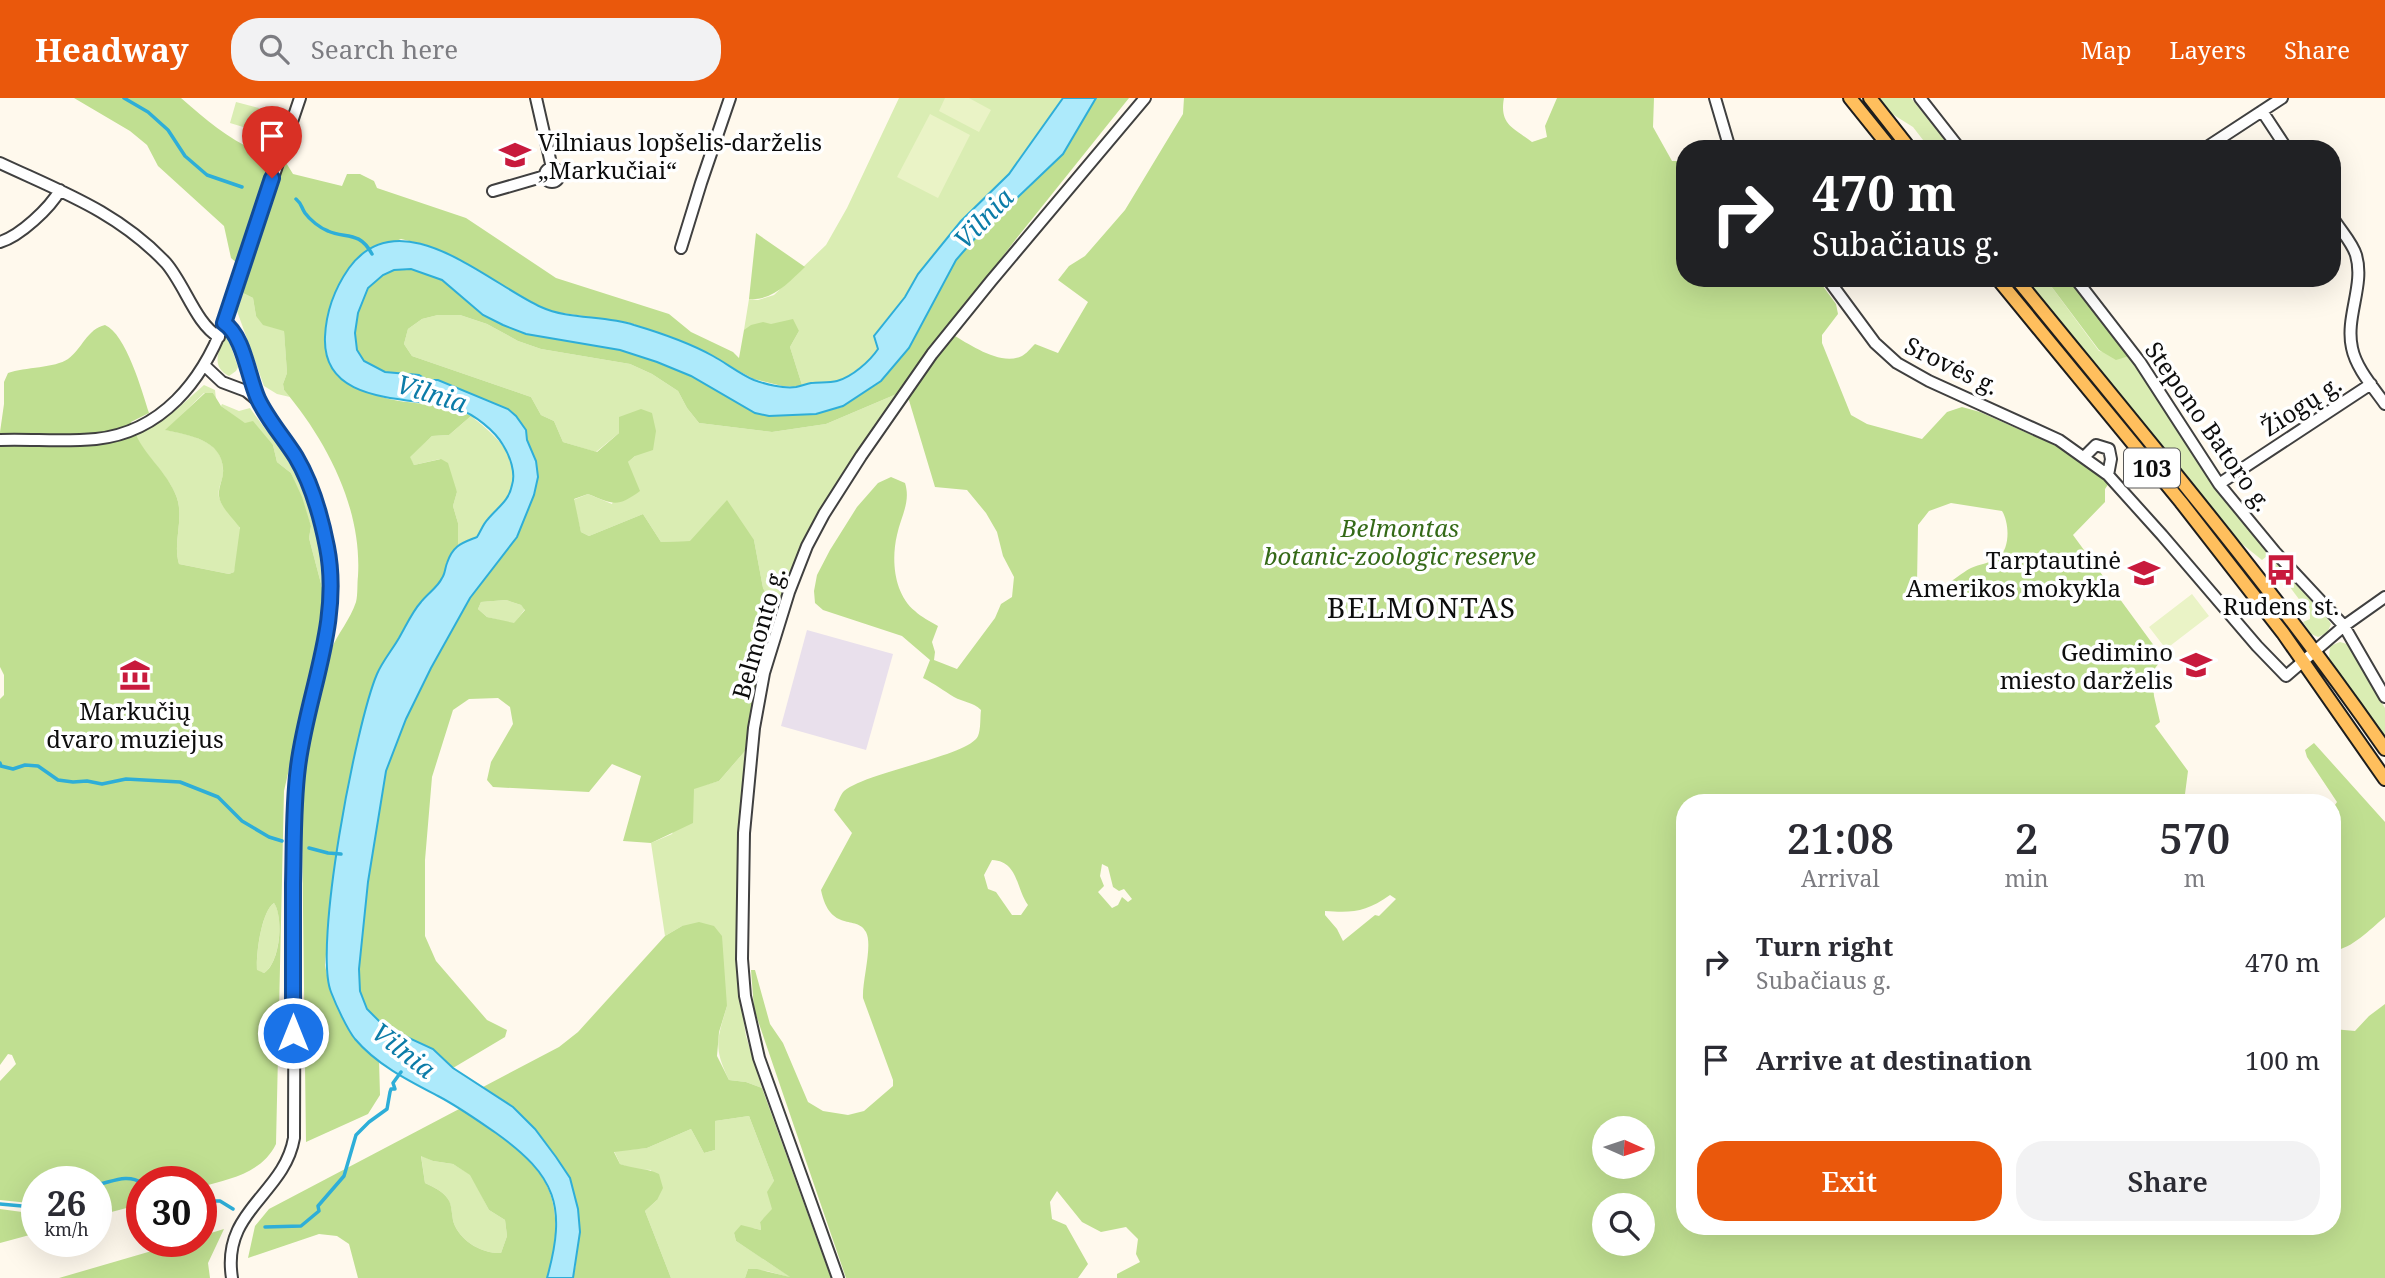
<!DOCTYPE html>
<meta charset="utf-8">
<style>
:root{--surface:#fff;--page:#f2f2f3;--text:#2b2b33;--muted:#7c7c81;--accent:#ea580c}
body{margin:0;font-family:"Noto Serif",serif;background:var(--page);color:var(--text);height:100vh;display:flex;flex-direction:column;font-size:26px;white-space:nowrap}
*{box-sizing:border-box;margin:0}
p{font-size:23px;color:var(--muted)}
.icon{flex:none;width:38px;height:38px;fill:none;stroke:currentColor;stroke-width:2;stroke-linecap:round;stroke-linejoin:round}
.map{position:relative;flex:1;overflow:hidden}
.drawer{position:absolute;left:1676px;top:696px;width:665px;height:441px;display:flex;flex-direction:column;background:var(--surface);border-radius:28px;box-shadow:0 7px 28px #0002}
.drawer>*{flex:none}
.guide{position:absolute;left:1676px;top:42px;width:665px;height:147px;border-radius:28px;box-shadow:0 7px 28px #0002;background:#202124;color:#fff;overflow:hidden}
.needle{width:46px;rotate:93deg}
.fabs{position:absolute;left:1592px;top:1018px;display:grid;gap:14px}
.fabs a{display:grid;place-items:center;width:63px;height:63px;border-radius:50%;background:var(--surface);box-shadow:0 7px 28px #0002;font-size:35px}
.speed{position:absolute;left:21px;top:1068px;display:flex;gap:14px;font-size:35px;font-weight:700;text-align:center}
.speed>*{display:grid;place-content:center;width:91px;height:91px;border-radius:50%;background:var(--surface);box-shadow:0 7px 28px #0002;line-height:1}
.speed small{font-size:18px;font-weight:400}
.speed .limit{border:10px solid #d22;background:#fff;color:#111}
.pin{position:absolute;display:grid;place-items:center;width:60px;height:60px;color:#fff;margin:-72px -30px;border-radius:50% 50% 50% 0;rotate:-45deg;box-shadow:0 0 7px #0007}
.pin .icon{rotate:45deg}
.me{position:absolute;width:77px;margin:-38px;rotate:0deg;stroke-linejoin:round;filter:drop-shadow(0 0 5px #0008)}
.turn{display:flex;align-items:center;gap:24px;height:147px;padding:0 21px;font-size:32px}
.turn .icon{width:91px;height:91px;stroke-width:2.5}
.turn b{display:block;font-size:49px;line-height:60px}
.eta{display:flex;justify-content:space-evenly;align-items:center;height:119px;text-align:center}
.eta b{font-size:42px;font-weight:600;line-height:49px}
.cta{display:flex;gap:14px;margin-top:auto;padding:14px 21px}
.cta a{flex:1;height:80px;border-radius:28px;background:var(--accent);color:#fff;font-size:28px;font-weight:600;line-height:80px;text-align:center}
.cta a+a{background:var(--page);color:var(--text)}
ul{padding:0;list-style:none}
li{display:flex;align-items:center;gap:21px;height:98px;padding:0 21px}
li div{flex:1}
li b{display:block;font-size:26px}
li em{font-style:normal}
header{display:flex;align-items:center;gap:42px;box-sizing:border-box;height:98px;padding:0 35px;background:var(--accent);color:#fff}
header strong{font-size:33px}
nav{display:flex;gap:38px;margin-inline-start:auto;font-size:24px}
.search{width:490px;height:63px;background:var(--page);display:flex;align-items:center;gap:18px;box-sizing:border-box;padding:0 24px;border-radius:28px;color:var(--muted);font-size:26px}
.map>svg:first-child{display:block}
</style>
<header>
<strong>Headway</strong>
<div class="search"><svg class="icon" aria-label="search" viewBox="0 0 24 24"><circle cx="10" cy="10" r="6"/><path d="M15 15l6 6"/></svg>Search here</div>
<nav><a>Map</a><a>Layers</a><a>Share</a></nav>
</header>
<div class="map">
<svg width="2385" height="1180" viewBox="0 0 2385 1180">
<rect width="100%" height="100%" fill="#fff9ed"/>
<path fill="#e9e0ec" d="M807,532L893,556L866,652L781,628Z"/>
<path fill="#daedb3" d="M899,0H1063L1009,76L961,123L918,176L905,199L881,228L878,251L872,261L845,280L835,284L802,287L790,249L799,233L744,232L749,201L758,202L774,197L826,147L847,110Z
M1879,0H1911L1952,51H1930L1913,29L1889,14Z
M236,4L259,10L253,32L230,25Z
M2024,180H2045L2099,253L2129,258L2213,384L2245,425L2324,515L2331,526L2327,535L2318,539L2311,536L2303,524L2310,521V516L2267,458L2262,462L2242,446Z
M243,195L253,200L256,218L284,232L287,275L283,286L284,292L290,299L277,296L264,288L237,213Z
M438,217H460L487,226L518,243L541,251L630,266L652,276L678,293L687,310L699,325L772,334L826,326L899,295L829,397L808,434L777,516L763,490L754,442L661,444L643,416L589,438L581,434L573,402L588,396L612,406L628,364L635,358L619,335L596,354L563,344L554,323L541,317L531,299L412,258L404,246L408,231L422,221Z
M225,237H227L238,269L236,273L229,278C210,268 219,253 225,237Z
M204,287L215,292L216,301L213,295H204L166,332C190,337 223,342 223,372C224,381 217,390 219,399C222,412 237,419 240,431C244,442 237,462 234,474L229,476L179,466C172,443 186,418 175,395C165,373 144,357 134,335L148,329L177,311Z
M222,306L239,313L250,310C263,329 279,347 292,367C316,406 320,453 324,497L309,440L311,428L291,375L277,364L273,347L221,308Z
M471,318C496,338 528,364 508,400C503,409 495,413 489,420C484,425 481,433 477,439L458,447V425L453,408L457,394L440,361L414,367L409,359L432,338L449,337Z
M506,502L521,507L525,511L514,526L487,519L478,511L481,504Z
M2340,544L2347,546L2385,610V641L2329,560L2330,548Z
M745,653L736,842L737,881L746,938L762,990L746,984L729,982C713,949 717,942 727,908L682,828L665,838L651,745L672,736L694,690L719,683Z
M274,805C284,819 280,865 264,875L257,873C256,857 261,814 274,805Z
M749,1018L774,1083L772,1112L760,1124L761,1132L753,1130L734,1135L736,1143L792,1180L767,1173L748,1171L745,1180H671L645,1113L657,1102L651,1072L633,1071L620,1066L614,1053L647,1050L691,1031L704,1055L715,1052V1023Z
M421,1057L433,1063L453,1066L471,1077L489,1112L505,1122L507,1138L501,1155C484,1156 463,1145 455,1128C451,1120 453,1109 448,1101C443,1093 433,1089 425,1085Z"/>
<path fill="#c0df91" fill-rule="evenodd" d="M74,0H181C212,27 233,45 273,60L238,166L231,160L224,128L158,68L147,47L130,33Z
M1096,0H1129L1016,141L899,295L826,326L772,334L699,325L687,310L678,293L652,276L630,266L541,251L518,243L487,226L460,217H438L422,221L408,231L404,246L412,258L531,299L541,317L554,323L563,344L597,354L619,335V319L641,311L652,315L656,333L653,352L635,358L628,364L640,393C617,410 613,406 588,396L574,401L581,434L589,438L643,416L661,444L690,443L727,402L754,442L763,490L777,516L755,591L745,653L719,683L694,691L693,725L651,745L623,743L641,678L612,666L589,694L493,689L487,682L491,664L513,626L510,609L498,600L469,601L453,612L432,679L425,762V838L436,863L487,922L507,932L505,939L453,970L433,951L385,929L367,911L360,893L359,871L368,784L386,673L406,621L431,570L470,500L517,439L538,379L536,363L527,342L526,332L516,318L508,311L438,282H427L419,277L385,274L364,263L357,252L355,235L358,215L368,190L383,177L394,172L411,171L442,182L483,217L503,227L526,236L620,252L657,264L691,278L755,315L769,318L816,316L842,309L881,283L909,250L956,162L977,138L1063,56ZM506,502L521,507L525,512L514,525L487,519L478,511L481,504Z
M1184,0H1504C1499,27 1514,30 1532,44L1547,39L1545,28L1557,0H1654L1653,29L1672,63H1685V180H1817L1836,206L1838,216L1822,237V245L1851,317L1867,326L1922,341L1947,314L1962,309L1980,314L2077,357L2109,385L2105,391V404L2073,437L2163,560L2152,574L2154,598L2160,624L2155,628L2188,673L2185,696L2179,705H1685V1129H2333V931L2355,933L2369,918L2385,906V1180H1117V1176L1140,1164L1136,1156L1138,1141L1126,1129L1101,1134L1082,1124L1057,1093L1050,1104L1052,1121L1066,1127L1088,1166L1078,1180H846L754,911L751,872H755L770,926L783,945L808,1004L823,1013L848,1017L864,1013L893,988V982L863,900C862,883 873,847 866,834C857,816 830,836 821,792L852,735L834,712C837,707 840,697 844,693C869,673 969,658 978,638C981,631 980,619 981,612C973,604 963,604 954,599C944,593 935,586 923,580L930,562L902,538L823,512L815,505L814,493L817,477L830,452L857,409L878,385L891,379L905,385C911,404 901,418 897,437C891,462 894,496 915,513C921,519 930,523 938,528L932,544L935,554L934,562L957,571L995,520L1001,506L1012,499L1014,479L1003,458L997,434L986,415L967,392L935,389L908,299L953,237C971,247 1000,268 1022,258C1026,256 1031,250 1035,246L1058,255L1088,204L1058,182L1069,168L1085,158L1125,112L1183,16ZM1951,405L2002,413C2009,424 2011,450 1998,460C1991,465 1979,466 1971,470C1954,479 1938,500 1917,486L1918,427L1929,413ZM992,762C1018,763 1016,790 1028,807L1021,817H1012L996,794L988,791L984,777ZM1102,766L1108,769L1113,789L1119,793L1124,791L1132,801L1128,804L1122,799L1118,807L1112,810L1098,794L1104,788L1100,778ZM1390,797L1396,801L1379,818L1375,817L1343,843L1337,831L1325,817V813C1353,815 1366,814 1390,797ZM1605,1031H1643V1069H1605ZM1605,1108H1643V1146H1605Z
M285,63L293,76L342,88L347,76H360L374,83L377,90L466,120L556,180L669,216L691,234L733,254L739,260L744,232L751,227L763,224L771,226L793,221L799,233L790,249L802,287L795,289L782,288L754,281L679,242L630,225L549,213L426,147L401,141L365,155L338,278C355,289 370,296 389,301C416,307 446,305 471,318L449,337L432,338L410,359L414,367L441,361L448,365L457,394L453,408L458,425V447L448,462L442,481L420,505L377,575L364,617L353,666L341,727L330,812L325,867L330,893L355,941L379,962L380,997L368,1016L306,1044L302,732L303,685L308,654L331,552C338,535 350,522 356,504C358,496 357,486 358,478C362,410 327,343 284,292L283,286L287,275L284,233L263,227L256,218L253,200L243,195Z
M756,135L805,169C789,184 773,203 749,201Z
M2045,180H2068L2129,258L2116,262L2099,252Z
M105,227C126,236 142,293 149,315L131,324C140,355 163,368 175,395C186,418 172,443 179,466L229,476L234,474L240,430C234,421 220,409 219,398C218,389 224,380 223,371C222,342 189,337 165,332L205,295H213L221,308L245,325L253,323L273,347L277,364L291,375L302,399L311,428L309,440L324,497L313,566L284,693L276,1046C262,1075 230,1081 201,1089V1083H142V1106L96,1118V1083H37V1103L29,1105L0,1102V983L16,966L12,957L8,956L0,967V601L4,597V577L0,569V334L4,306V284L8,275C25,269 55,270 68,261C82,251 87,231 105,227ZM274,805C284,820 280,865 264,875L257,872C256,857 261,814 274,805Z
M2314,645L2385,724V819C2369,832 2353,850 2333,853V710L2337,704L2307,659L2305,652Z
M699,824L714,828L722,838L727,908L719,934L717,958L729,982L746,984L762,990L831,1180H745L748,1171H757L790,1179L736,1143L734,1135L741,1127L761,1132L760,1124L772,1111L767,1094L774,1083L749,1018L715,1023V1052L704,1055L691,1031L647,1050L614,1054L620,1066C633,1071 647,1070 659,1076L663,1090L657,1102L645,1113L671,1180H573L576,1166L556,1059L534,1030L513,1009L483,989L559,949L578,934L665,838L682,828Z
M461,1010C533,1062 574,1082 547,1180H358L349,1146L337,1138L319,1136L248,1160L255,1128L269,1111ZM421,1058L433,1063L453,1066L470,1077L489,1112L505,1122L507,1138L501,1155C484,1156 463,1145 455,1128C451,1120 453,1108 448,1101C443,1093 433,1089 425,1085Z
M0,1111L37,1116V1135L0,1145Z
M224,1131L208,1165L210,1180H59L186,1143H201V1138Z"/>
<path fill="#eaf3c6" d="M945,0H969L991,12L979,34L939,13Z
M930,16L970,37L938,100L897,79Z
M2192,496L2209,518L2166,551L2149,529Z"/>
<path fill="#adeafb" stroke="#2eaed8" stroke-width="2" d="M1063,0H1096L1063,56L977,138L956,162L909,250L881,283L843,308L816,316L769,318L755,315L691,278L657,264L620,252L526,236L503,227L483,217L442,182L411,171L394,172L383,177L368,190L358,215L355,235L357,252L364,263L385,274L419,277L427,282H438L508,311L516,318L526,332L527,342L536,363L538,379L534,397L517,439L470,500L431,570L406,621L386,673L368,784L359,871L360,893L367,911L385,929L433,951L453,970L513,1009L535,1031L556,1059L570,1080L578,1111L580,1134L573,1180H547C567,1108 556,1078 496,1035C477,1022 459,1009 438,998C409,983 377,967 355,941C347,931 336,907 331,894C313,849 356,625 377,576C382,564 392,552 399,540C406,528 412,514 421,504C427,496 438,489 442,480C445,476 445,470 447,465C453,447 462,445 477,439C481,433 483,426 488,421C498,409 509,403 512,387C516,375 510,358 503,347C495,333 474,316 458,311C414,297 322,310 325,239C326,215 335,190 349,170C400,100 488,185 541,209C569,222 604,217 634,227C661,235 688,244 713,258C726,265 740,276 754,282C765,286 784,291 796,289C801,288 806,286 811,285C819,284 829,285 837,283C852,279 870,263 878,251L874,238L905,199L918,176L961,123L1009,76Z"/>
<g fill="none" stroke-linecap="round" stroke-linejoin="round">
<path stroke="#2eaed8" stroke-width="3.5" d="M124,0L148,14L168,32L185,58L207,77L242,89
M296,101C302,106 301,109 305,115C310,122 320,130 328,133C345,141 359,132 372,156
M0,665L1,668L13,671L25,667L38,668L58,682L73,684L87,683L102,686L126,681L180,684L218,699L242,723L269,739L282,743
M309,750L328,755L341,756
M96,1087C112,1084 127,1075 142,1085
M201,1103H220L233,1111
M0,1106L33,1109L37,1107
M265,1129L301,1128L319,1113L318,1108L344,1078L356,1037L369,1024L387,1011L390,994L391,991H395L393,985L401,974"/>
<defs>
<path id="minor" d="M536,0L552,70
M1715,0L1730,51
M1920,0L1960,51
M2262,13L2287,51
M2204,51L2282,0
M0,65C62,94 118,114 166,165C185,187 196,226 219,239
M545 77a7 7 0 1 1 14 0a7 7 0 1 1-14 0Z
M493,93L545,78
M2333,120C2340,132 2352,144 2356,157C2365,187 2345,219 2352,250C2356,270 2373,289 2385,306
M0,144C20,138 50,110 60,92
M681,150L701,85L730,0
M1827,180L1875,245L1897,265L1929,283L2059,342L2108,377L2162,437L2257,548L2286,578L2344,528L2385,499
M2075,180L2140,264L2219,386L2275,454L2344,528L2385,599
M224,225C244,238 248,279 258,301C268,321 284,340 296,359C304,372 310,388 315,402C336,459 333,517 319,575C315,592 309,609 306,626C300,652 297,678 295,705L294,1040C284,1097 221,1112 232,1180
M205,268L222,284L246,293L257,302
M0,342C32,341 65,344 96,341C162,334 202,283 224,225L300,0
M2085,358L2096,347L2109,351L2111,361L2108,377
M2219,386L2371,286
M838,1180L759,960L745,898L742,861L744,735L754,630L764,575L789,494L807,448L824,416L861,358L932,256L991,183L1145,0"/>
<path id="major" d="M1850,0L1891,51
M1870,0L1910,51
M1997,180L2181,404L2283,535L2385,681
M2016,180C2142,335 2271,487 2385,651"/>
</defs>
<use href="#minor" stroke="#404040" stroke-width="14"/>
<use href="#major" stroke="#1e1e1e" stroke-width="16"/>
<use href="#minor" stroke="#fff" stroke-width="10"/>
<use href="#major" stroke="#ffbf5d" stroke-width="12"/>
</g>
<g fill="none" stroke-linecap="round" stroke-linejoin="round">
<defs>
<path id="route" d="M272,80L224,225C244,238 248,279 258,301C268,322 284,340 296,359C312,386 321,418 327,449C342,525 307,595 298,669C293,708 294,747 293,786C293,835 293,885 293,935"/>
</defs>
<use href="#route" stroke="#114b97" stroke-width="18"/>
<use href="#route" stroke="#1a73e8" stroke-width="12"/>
</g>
<defs>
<symbol id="school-bare" viewBox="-9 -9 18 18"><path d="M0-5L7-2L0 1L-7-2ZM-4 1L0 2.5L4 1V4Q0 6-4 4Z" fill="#c81a3d" stroke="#fff" stroke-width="2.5" paint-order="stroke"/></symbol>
<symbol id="bus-bare" viewBox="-9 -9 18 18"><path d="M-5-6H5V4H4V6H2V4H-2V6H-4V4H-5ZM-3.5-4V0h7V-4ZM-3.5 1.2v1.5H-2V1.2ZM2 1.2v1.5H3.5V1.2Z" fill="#c81a3d" stroke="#fff" stroke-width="2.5" paint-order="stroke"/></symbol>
<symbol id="museum-bare" viewBox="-9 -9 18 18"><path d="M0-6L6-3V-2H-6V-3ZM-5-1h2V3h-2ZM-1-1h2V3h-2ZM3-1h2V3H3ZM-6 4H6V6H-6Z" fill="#c81a3d" stroke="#fff" stroke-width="2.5" paint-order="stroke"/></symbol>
</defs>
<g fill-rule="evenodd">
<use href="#school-bare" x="493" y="35" width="44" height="44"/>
<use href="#bus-bare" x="2259" y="450" width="44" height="44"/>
<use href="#school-bare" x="2122" y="453" width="44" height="44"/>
<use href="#school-bare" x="2174" y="545" width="44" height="44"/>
<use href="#museum-bare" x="113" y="555" width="44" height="44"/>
</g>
<g text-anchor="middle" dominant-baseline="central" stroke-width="7" stroke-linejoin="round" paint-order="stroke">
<rect fill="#fff" stroke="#565656" stroke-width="2" x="2124" y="350.5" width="56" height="39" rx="5"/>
<g font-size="23" font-weight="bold" fill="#0d0d0d">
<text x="2152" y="370">103</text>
</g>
<g font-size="24" fill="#0d0d0d" stroke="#fff" text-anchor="end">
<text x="538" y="43" text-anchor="start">Vilniaus lopšelis-darželis<tspan x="538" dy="28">„Markučiai“</tspan></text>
<text x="2121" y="461">Tarptautinė<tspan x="2121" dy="28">Amerikos mokykla</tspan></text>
<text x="2281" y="507" text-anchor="middle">Rudens st.</text>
<text x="2173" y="553">Gedimino<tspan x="2173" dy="28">miesto darželis</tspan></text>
<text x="135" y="612" text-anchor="middle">Markučių<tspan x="135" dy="28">dvaro muziejus</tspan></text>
</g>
<g font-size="24" fill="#0d0d0d" stroke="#fff">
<text transform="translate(1952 267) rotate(26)">Srovės g.</text>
<text transform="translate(2301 307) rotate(-33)">Žiogų g.</text>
<text transform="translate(2209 328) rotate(55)">Stepono Batoro g.</text>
<text transform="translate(758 535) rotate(-74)">Belmonto g.</text>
</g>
<g font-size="24" font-style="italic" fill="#356a18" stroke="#fff">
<text x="1400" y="429">Belmontas<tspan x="1400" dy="28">botanic-zoologic reserve</tspan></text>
</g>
<g font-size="26" font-style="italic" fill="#0c7ca8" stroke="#fff">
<text transform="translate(983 120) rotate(-46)">Vilnia</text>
<text transform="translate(432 295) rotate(17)">Vilnia</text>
<text transform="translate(404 952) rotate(38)">Vilnia</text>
</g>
<g font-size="28" letter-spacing="2" fill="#0d0d0d" stroke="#fff">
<text x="1422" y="509">BELMONTAS</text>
</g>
</g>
</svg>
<div class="fabs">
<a><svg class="needle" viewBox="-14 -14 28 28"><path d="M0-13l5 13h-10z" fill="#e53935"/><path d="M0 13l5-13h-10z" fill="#7c7c81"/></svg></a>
<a><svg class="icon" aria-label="search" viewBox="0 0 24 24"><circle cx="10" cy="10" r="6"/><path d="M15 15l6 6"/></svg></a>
</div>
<div class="speed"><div>26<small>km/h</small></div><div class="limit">30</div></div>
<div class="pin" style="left:272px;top:80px;background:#d93025"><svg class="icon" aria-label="arrive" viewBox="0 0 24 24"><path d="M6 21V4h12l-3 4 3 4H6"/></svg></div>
<svg class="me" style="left:293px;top:935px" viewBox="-20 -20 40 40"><circle r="17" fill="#1a73e8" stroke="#fff" stroke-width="3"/><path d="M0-11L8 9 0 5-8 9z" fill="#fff"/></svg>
<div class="guide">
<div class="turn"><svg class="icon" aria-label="right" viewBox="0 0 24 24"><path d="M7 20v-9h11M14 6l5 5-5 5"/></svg><div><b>470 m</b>Subačiaus g.</div></div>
</div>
<section class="drawer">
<div class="eta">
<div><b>21:08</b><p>Arrival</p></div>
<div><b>2</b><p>min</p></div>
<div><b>570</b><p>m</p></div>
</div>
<ul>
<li><svg class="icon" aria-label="right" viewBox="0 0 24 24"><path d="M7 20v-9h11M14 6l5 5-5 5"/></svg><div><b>Turn right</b><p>Subačiaus g.</p></div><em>470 m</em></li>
<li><svg class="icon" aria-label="arrive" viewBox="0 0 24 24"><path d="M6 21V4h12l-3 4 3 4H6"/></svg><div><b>Arrive at destination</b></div><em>100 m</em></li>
</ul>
<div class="cta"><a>Exit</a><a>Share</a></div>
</section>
</div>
